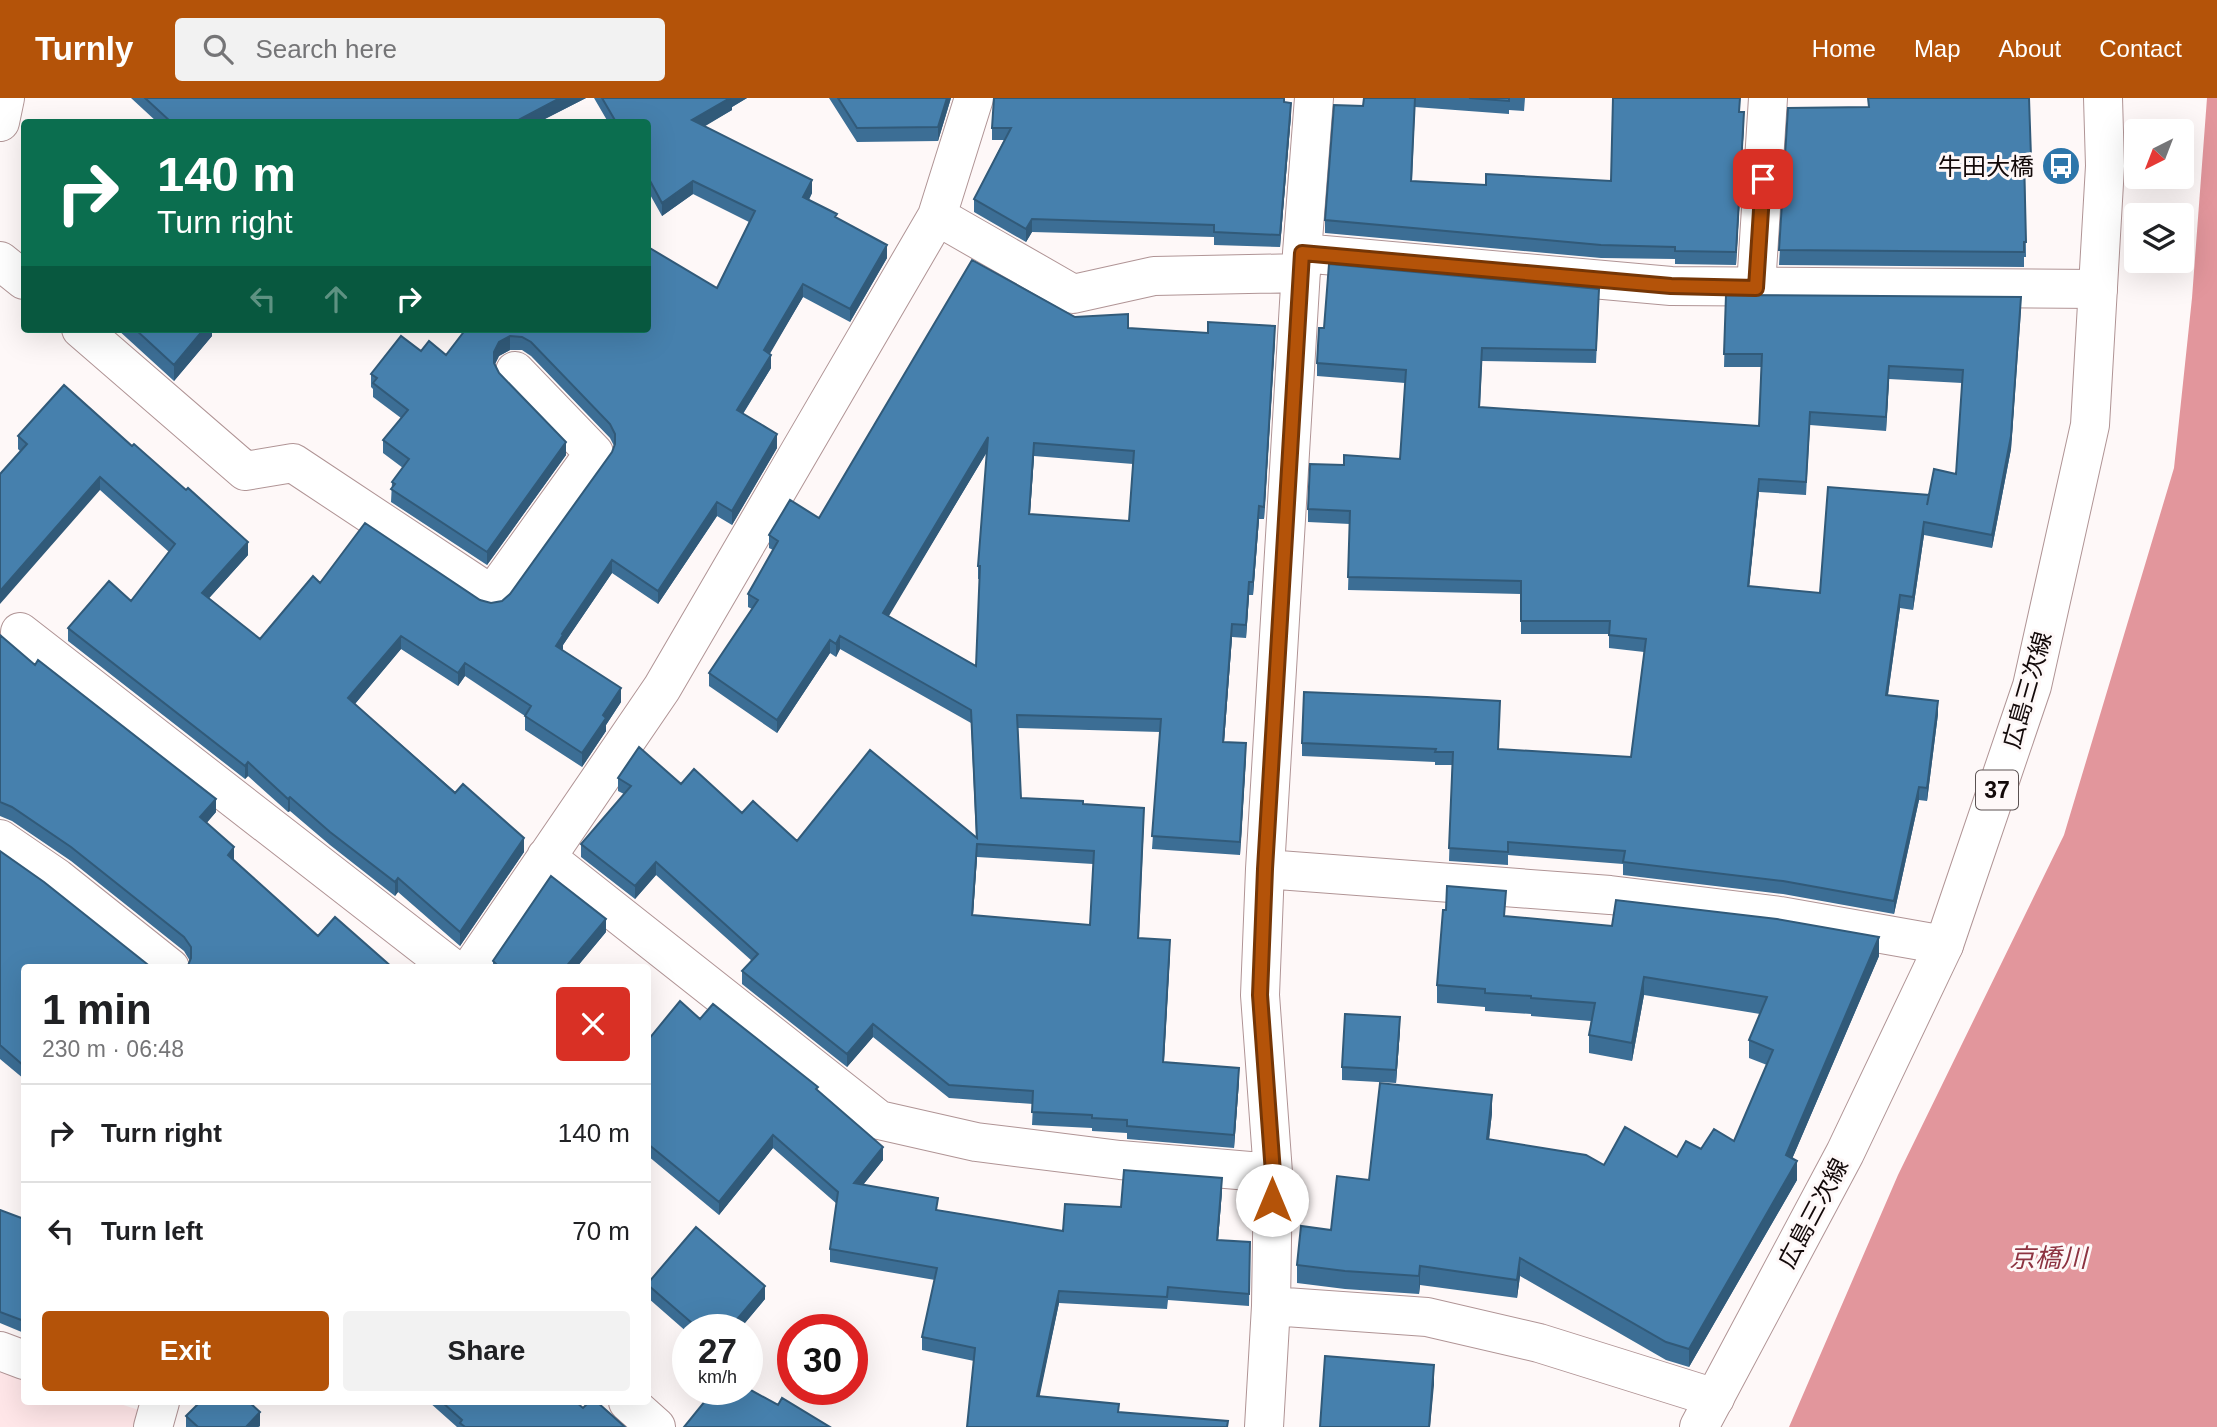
<!DOCTYPE html>
<meta charset="utf-8">
<style>
:root{--surface:#fff;--page:#f2f2f2;--text:#202124;--muted:#757577;--line:#e0e0e0;--accent:#b45309}
body{margin:0;font-family:Arial,"Noto Sans JP",sans-serif;background:var(--page);color:var(--text);height:100vh;display:flex;flex-direction:column;font-size:26px;white-space:nowrap}
*{box-sizing:border-box;margin:0}
p{font-size:23px;color:var(--muted)}
.icon{flex:none;width:38px;height:38px;fill:none;stroke:currentColor;stroke-width:2;stroke-linecap:round;stroke-linejoin:round}
.map{position:relative;flex:1;overflow:hidden}
.side{position:absolute;left:21px;top:866px;width:630px;height:441px;display:flex;flex-direction:column;background:var(--surface);border-radius:7px;box-shadow:0 7px 28px #0002}
.side>*{flex:none}
.hud{position:absolute;left:21px;top:21px;width:630px;height:214px;border-radius:7px;box-shadow:0 7px 28px #0002;background:#0b6e4f;color:#fff;overflow:hidden}
.needle{width:46px;rotate:222deg}
.tools{position:absolute;left:2124px;top:21px;display:grid;gap:14px}
.tools a{display:grid;place-items:center;width:70px;height:70px;border-radius:7px;background:var(--surface);box-shadow:0 7px 28px #0002;font-size:35px}
.speed{position:absolute;left:672px;top:1216px;display:flex;gap:14px;font-size:35px;font-weight:700;text-align:center}
.speed>*{display:grid;place-content:center;width:91px;height:91px;border-radius:50%;background:var(--surface);box-shadow:0 7px 28px #0002;line-height:1}
.speed small{font-size:18px;font-weight:400}
.speed .limit{border:10px solid #d22;background:#fff;color:#111}
.pin{position:absolute;display:grid;place-items:center;width:60px;height:60px;color:#fff;margin:-30px;border-radius:14px;box-shadow:0 4px 10px #0006}
.me{position:absolute;width:77px;margin:-38px;rotate:0deg;stroke-linejoin:round;filter:drop-shadow(0 0 5px #0008)}
.turn{display:flex;align-items:center;gap:24px;height:147px;padding:0 21px;font-size:32px}
.turn .icon{width:91px;height:91px;stroke-width:2.5}
.turn b{display:block;font-size:49px;line-height:60px}
.lanes{display:flex;align-items:center;height:66px;padding:0 21px;background:#0003;justify-content:center;gap:35px;direction:ltr}
.lanes .off{opacity:.35}
.round{display:grid;place-items:center;flex:none;width:74px;height:74px;border-radius:7px;background:var(--page)}
.overview{display:flex;align-items:center;justify-content:space-between;height:119px;padding:0 21px}
h1{font-size:42px;font-weight:600;line-height:52px}
.cta{display:flex;gap:14px;margin-top:auto;padding:14px 21px}
.cta a{flex:1;height:80px;border-radius:7px;background:var(--accent);color:#fff;font-size:28px;font-weight:600;line-height:80px;text-align:center}
.cta a+a{background:var(--page);color:var(--text)}
ul{padding:0;list-style:none}
li{display:flex;align-items:center;gap:21px;height:98px;padding:0 21px;border-top:2px solid var(--line)}
li div{flex:1}
li b{display:block;font-size:26px}
li em{font-style:normal}
header{display:flex;align-items:center;gap:42px;box-sizing:border-box;height:98px;padding:0 35px;background:var(--accent);color:#fff}
header strong{font-size:33px}
nav{display:flex;gap:38px;margin-inline-start:auto;font-size:24px}
.search{width:490px;height:63px;background:var(--page);display:flex;align-items:center;gap:18px;box-sizing:border-box;padding:0 24px;border-radius:7px;color:var(--muted);font-size:26px}
.map>svg:first-child{display:block}
</style>
<header>
<strong>Turnly</strong>
<div class="search"><svg class="icon" aria-label="search" viewBox="0 0 24 24"><circle cx="10" cy="10" r="6"/><path d="M15 15l6 6"/></svg>Search here</div>
<nav><a>Home</a><a>Map</a><a>About</a><a>Contact</a></nav>
</header>
<div class="map">
<svg width="2217" height="1329" viewBox="0 0 2217 1329">
<rect width="100%" height="100%" fill="#fef8f8"/>
<path fill="#ffe6e8" d="M0,1267L24,1274V1304H114L139,1312L136,1329H0Z"/>
<path fill="#e2969c" d="M2207,0H2217V1329H1789L1898,1077L2064,737L2174,370L2192,200Z"/>
<g fill="none" stroke-linecap="round" stroke-linejoin="round">
<defs>
<path id="minor" d="M0,24L5,0
M937,118L1073,196L1154,178L1301,175
M1302,155L1671,188L2098,191
M0,163L24,182
M1756,189L1768,0
M81,231L245,373L293,365L492,497L594,355L515,273
M20,534L452,870
M0,741L57,780L170,870
M546,759L879,1022L976,1044L1120,1062L1273,1075
M1265,771L1610,797L1780,818L1944,847
M471,870L662,590L937,118L974,0
M1271,1208L1427,1219L1539,1245L1715,1300
M0,1253L24,1262
M628,1304L656,1329
M153,1329L160,1304
M1264,1329L1271,1208L1273,1075L1260,897L1265,771L1302,155L1314,0"/>
<path id="major" d="M1699,1329L1845,1055L1944,847L2032,588L2090,327L2105,68L2103,0"/>
</defs>
<use href="#minor" stroke="#b09495" stroke-width="40"/>
<use href="#major" stroke="#b09495" stroke-width="40"/>
<use href="#minor" stroke="#fff" stroke-width="38"/>
<use href="#major" stroke="#fff" stroke-width="38"/>
</g>
<path fill="#3c6e95" fill-rule="evenodd" d="M131,0H586L539,24H157Z
M594,0H747L732,9V12L704,28L812,95L809,102L837,120L887,160L850,224L803,199L769,256L771,270L743,316L777,350L732,427L717,418L658,506L612,475L563,547L562,552L621,604L606,627V633L582,669L525,632V618L465,578L458,588L401,551L355,606L524,754L460,848L398,794L395,798L330,747L290,713L288,714L248,678L245,681L68,543V530L131,503L169,454L100,392L20,353L18,351V338L64,287L248,457L209,500L260,541L320,485L480,502L491,505L502,503L510,496L612,354L614,348L610,340L531,258L522,252H510L499,258L495,266L499,275L566,357L487,467L391,404L392,384L403,370L383,355V342L401,320L373,299V291L371,289V276L421,253L446,257L466,231H648L717,190L749,124L693,96L662,118L648,93V24H608Z
M829,0H951L938,43L857,44Z
M1364,0H1525L1524,13L1509,12V16L1415,9L1412,83L1486,87L1611,83L1740,14L1744,26L1736,167L1675,166V161L1601,160L1325,135V122L1363,8Z
M1284,4L1291,17L1280,149L1214,147V139L1032,134L1026,144L974,114V101L1004,42H992V30Z
M1788,10L2031,59V74H2025L2026,159H2024V169L1779,167Z
M1726,197L2021,212L2011,351L1992,450L1924,437L1913,512L1900,510L1888,597L1938,616L1927,703L1919,702L1894,816L1783,796L1623,777V766L1508,757V767L1449,763L1452,667H1435V664L1302,658V645L1500,616L1498,651L1631,659L1644,554L1609,550V536H1521V496L1348,492L1350,426L1308,424V411L1344,367L1400,361L1405,285L1317,278V265L1324,230L1599,204L1596,265L1482,263L1480,309L1759,328L1761,269H1724ZM1889,281L1962,285L1956,376L1929,397L1820,495L1749,488L1759,394L1806,397L1810,327L1886,333Z
M1075,219L1128,230L1275,241L1264,421H1259L1253,497H1249L1246,540L1232,539L1224,644L1246,658L1240,757L1152,751L1160,634L1018,630L1021,700L1083,706L1144,723L1139,840L1170,855L1164,964L1239,983L1234,1050L1127,1041V1035L1092,1033V1030L1032,1027L1033,1006L949,1000L873,939L847,969L742,886V873L752,863L656,777L635,801L581,759V746L624,696L618,693V680L681,686L742,715L797,743L976,740L971,625L840,551L836,559L830,555L777,635L709,588V575L752,511L748,509V496L773,452L769,450V437L819,420ZM987,354L978,468V481H980L976,568L888,518ZM1034,358L1133,366L1129,423L1030,416ZM977,759L1093,766L1090,827L973,817Z
M117,231H212V238L174,283Z
M0,537L35,567L216,714L206,725L234,763L318,838L393,870L190,863L184,853L71,763L12,723L0,718Z
M0,753L24,870V981L0,961Z
M1446,812L1879,858L1792,1061L1797,1082L1689,1269L1666,1262L1520,1178L1517,1200L1420,1187L1419,1196L1345,1191L1297,1185V1167L1331,1132L1369,1082L1492,1015L1489,1041L1604,1067L1677,1059L1734,1043L1767,967L1749,960V942L1760,916L1644,897L1632,963L1589,955V937L1591,923L1531,918V916L1485,913V909L1437,905V887Z
M606,834L576,870H493V863Z
M700,921L818,993L883,1062L863,1087L938,1112L1063,1133L1121,1109L1222,1093L1218,1142L1250,1144L1249,1208L1168,1202L1167,1211L1059,1205L1039,1298L1119,1314L1228,1329H967L974,1263L922,1252V1239L935,1182L830,1164V1151L837,1106L773,1050L719,1117L648,1058V942Z
M1400,932L1396,985L1342,982V969Z
M0,1112L24,1121V1235L0,1225Z
M648,1185L765,1201L739,1232H688V1235L648,1200Z
M429,1304H576L583,1310L625,1329H457Z
M186,1318L260,1328L258,1329H186Z"/>
<path fill="#315a79" d="M560,0H586L539,24H520V21Z
M730,0H747L732,9V12L692,36V22Z
M947,0H951L938,43V29Z
M1291,5V17L1280,149V137Z
M1744,14V26L1736,167V154Z
M812,82V95L803,112V99Z
M693,83V96L662,118V105Z
M1032,121V134L1026,144V131Z
M887,147V160L850,224V211Z
M803,186V199L764,266V252Z
M2021,199L2011,351L1992,450V437Z
M1275,228V241L1264,421V409Z
M204,231H212V238L174,283V267Z
M510,238V252L499,258L494,268V254L499,244Z
M771,257V270L737,325V312Z
M1889,268V281L1886,333V319Z
M777,336V350L732,427V413Z
M988,339V352L883,528V515Z
M566,344V357L487,467V454Z
M1034,345V358L1029,429V416Z
M100,379V392L0,506V493Z
M1759,381V394L1748,501V488Z
M717,404V418L658,506V493Z
M1259,408V421L1253,497V484Z
M1924,424V437L1913,512V499Z
M248,444V457L202,508V495Z
M612,462V475L563,547V551L556,561V548L562,536Z
M1249,484V497L1246,540V527Z
M1900,497V510L1886,610V597Z
M1232,526V539L1223,657V644Z
M401,538V551L348,614V600Z
M840,538V551L836,559V546Z
M830,542V555L777,635V622Z
M465,565V578L458,588V575Z
M621,590V604L606,627V633L582,669V655L603,617Z
M1938,603V616L1927,703V690Z
M1246,645V658L1240,757V744Z
M248,664V678L245,681V668Z
M1919,689V702L1894,816V803Z
M290,699V713L288,714V701Z
M216,701V714L200,733V719Z
M524,740V754L460,848V834Z
M977,746V759L972,830V817Z
M234,749V763L228,757Z
M656,764V777L635,801V788Z
M398,780V794L395,798V784Z
M606,821V834L576,870H565Z
M1879,839V858L1786,1075V1057Z
M1170,842V855L1163,977V964Z
M1644,879V897L1632,963V945Z
M1400,919V932L1396,985V972Z
M873,926V939L847,969V956Z
M1239,970V983L1234,1050V1037Z
M1492,997V1015L1487,1059V1041Z
M773,1037V1050L719,1117V1104Z
M883,1049V1062L854,1098V1085Z
M1797,1063V1082L1689,1269V1251Z
M1222,1080V1093L1217,1154V1142Z
M1520,1160V1178L1517,1200V1182Z
M1420,1168V1187L1419,1196V1178Z
M765,1188V1201L739,1232H728Z
M1059,1193V1205L1037,1311V1298Z
M1434,1267V1287L1430,1329H1429Z
M260,1314V1328L258,1329H246Z"/>
<path fill="#4680ad" stroke="#315a79" stroke-width="2" fill-rule="evenodd" d="M145,0H560L520,21L522,24H171Z
M602,0H730L692,22L812,82L803,99L837,116L835,119L887,147L850,211L803,186L764,252L771,257L737,312L777,336L732,413L717,404L658,493L612,462L562,536L563,537L556,548L621,590L603,617L606,620L582,655L525,618L531,608L465,565L458,575L401,538L348,600L455,695L463,686L524,740L460,834L398,780L395,784L330,734L290,699L288,701L248,664L245,668L68,530L109,483L131,503L175,446L100,379L0,493V376L27,346L18,338L64,287L132,348L134,346L186,392L188,390L248,444L202,495L260,541L313,478L320,485L365,425L480,502L491,505L502,503L510,496L612,354L615,346V336L610,326L531,244L522,239L510,238L499,244L494,254V265L499,275L566,344L487,454L391,391L395,386L392,384L409,361L383,342L408,312L373,285L377,280L371,276L401,238L421,253L429,243L446,257L466,231H648V149L717,190L755,113L693,83L662,105L648,79V24H616Z
M838,0H947L938,29L857,30Z
M994,0H1284V4L1291,5L1280,137L1214,134V127L1032,121L1026,131L974,101L1011,30H992Z
M1364,0H1415L1411,83L1486,87V76L1611,83L1613,0H1740L1739,14H1744L1736,154L1675,153V149L1601,147L1325,122L1334,7L1363,8Z
M1469,0H1509V3Z
M1868,0H2029L2031,59L2024,60L2026,144H2024V154L1779,152L1788,10L1869,9Z
M972,162L1075,219L1128,216V230L1208,235V224L1275,228L1264,409L1259,408L1253,484H1249L1246,527L1232,526L1223,644L1246,645L1240,744L1152,738L1161,621L1017,617L1021,700L1083,703V706L1144,710L1138,840L1170,842L1163,964L1239,970L1234,1037L1127,1028V1022L1092,1020V1017L1032,1014L1033,993L949,987L873,926L847,956L742,873L758,856L656,764L635,788L581,746L631,688L618,680L639,649L681,686L694,671L742,715L753,703L797,743L870,652L977,740L971,612L840,538L836,546L830,542L777,622L709,575L758,502L748,496L778,443L769,437L790,402L819,420ZM988,339L978,468H980L976,568L883,515ZM1034,345L1134,353L1129,423L1029,416ZM977,746L1094,753L1090,827L972,817Z
M1329,166L1599,191L1596,252L1482,250L1479,309L1759,328L1762,256H1724L1726,197L2021,199L2011,338L1992,437L1924,424L1913,499L1900,497L1886,597L1938,603L1927,690L1919,689L1894,803L1783,783L1623,764L1625,753L1508,744V754L1449,750L1453,654H1435L1436,651L1302,645L1304,594L1427,599L1500,603L1498,651L1631,659L1646,541L1609,537L1610,523H1521V483L1348,479L1350,413L1308,411L1310,366L1344,367V357L1400,361L1406,272L1317,265L1319,230H1324ZM1889,268L1963,272L1956,376L1934,371L1927,407L1929,397L1828,389L1820,495L1748,488L1759,381L1806,384L1810,314L1886,319Z
M135,231H204L174,267Z
M0,537L35,567L38,562L216,701L200,719L234,749L228,757L318,838L335,819L393,870H187L191,860V849L184,839L71,749L12,709L0,704Z
M0,753L44,784L152,870H24V968L0,947Z
M551,778L606,821L565,870H497L498,868L493,863Z
M1447,788L1506,793L1504,818L1612,828L1616,802L1777,821L1879,839L1786,1057L1797,1063L1689,1251L1666,1244L1520,1160L1517,1182L1420,1168L1419,1178L1345,1173L1297,1167L1301,1128L1331,1132L1337,1078L1369,1082L1380,985L1492,997L1487,1041L1586,1057L1604,1067L1625,1029L1677,1059L1686,1043L1701,1051L1714,1031L1734,1043L1773,952L1749,942L1767,899L1644,879L1632,945L1589,937L1595,905L1531,900V898L1485,895V891L1437,887L1443,812H1446Z
M680,903L700,921L713,906L818,989L816,991L883,1049L854,1085L938,1100L936,1112L1063,1133L1065,1106L1121,1109L1124,1072L1222,1080L1217,1142L1250,1144L1249,1196L1168,1189L1167,1199L1059,1193L1037,1298L1119,1306L1118,1314L1228,1323L1227,1329H967L975,1250L922,1239L937,1170L830,1151L838,1094L773,1037L719,1104L648,1046V942Z
M1345,916L1400,919L1396,972L1342,969Z
M0,1112L24,1121V1223L0,1214Z
M696,1129L765,1188L728,1232H700L648,1187V1185Z
M1325,1258L1434,1267L1429,1329H1320Z
M747,1290L778,1307L782,1300L830,1329H684L714,1292H747Z
M200,1304H249L260,1314L246,1329H198L186,1318Z
M442,1304H576L583,1310L589,1304H597L625,1329H465L460,1325L462,1322Z"/>
<g fill="none" stroke-linecap="round" stroke-linejoin="round">
<defs>
<path id="route" d="M1272,1102L1273,1075L1260,897L1265,771L1302,155L1671,188L1756,190L1763,81"/>
</defs>
<use href="#route" stroke="#753606" stroke-width="18"/>
<use href="#route" stroke="#b45309" stroke-width="12"/>
</g>
<defs>
<symbol id="bus-disc" viewBox="-11 -11 22 22"><circle r="9.5" fill="#2d76aa" stroke="#fef8f8"/><path d="M-5-6H5V4H4V6H2V4H-2V6H-4V4H-5ZM-3.5-4V0h7V-4ZM-3.5 1.2v1.5H-2V1.2ZM2 1.2v1.5H3.5V1.2Z" fill="#fff"/></symbol>
</defs>
<g fill-rule="evenodd">
<use href="#bus-disc" x="2039" y="46" width="44" height="44"/>
</g>
<g text-anchor="middle" dominant-baseline="central" stroke-width="6" stroke-linejoin="round" paint-order="stroke">
<rect fill="#fef8f8" stroke="#5a5151" stroke-width="2" x="1976" y="672.5" width="42" height="39" rx="5"/>
<g font-size="23" font-weight="bold" fill="#130a0a">
<text x="1997" y="692">37</text>
</g>
<g font-size="24" fill="#130a0a" stroke="#fef8f8" text-anchor="end">
<text x="2034" y="68">牛田大橋</text>
</g>
<g font-size="24" fill="#130a0a" stroke="#fef8f8">
<text transform="translate(2027 592) rotate(-74)">広島三次線</text>
<text transform="translate(1813 1115) rotate(-62)">広島三次線</text>
</g>
<g font-size="26" font-style="italic" fill="#8d3341" stroke="#fef8f8">
<text x="2048" y="1160">京橋川</text>
</g>
</g>
</svg>
<div class="tools">
<a><svg class="needle" viewBox="-14 -14 28 28"><path d="M0-13l5 13h-10z" fill="#e53935"/><path d="M0 13l5-13h-10z" fill="#757577"/></svg></a>
<a><svg class="icon" aria-label="layers" viewBox="0 0 24 24"><path d="M12 4l9 5-9 5-9-5zM3 14l9 5 9-5"/></svg></a>
</div>
<div class="speed"><div>27<small>km/h</small></div><div class="limit">30</div></div>
<div class="pin" style="left:1763px;top:81px;background:#d93025"><svg class="icon" aria-label="arrive" viewBox="0 0 24 24"><path d="M6 21V4h12l-3 4 3 4H6"/></svg></div>
<svg class="me" style="left:1272px;top:1102px" viewBox="-20 -20 40 40"><circle r="19" fill="#fff"/><path d="M0-13L10 11 0 6-10 11z" fill="#b45309"/></svg>
<div class="hud">
<div class="turn"><svg class="icon" aria-label="right" viewBox="0 0 24 24"><path d="M7 20v-9h11M14 6l5 5-5 5"/></svg><div><b>140 m</b>Turn right</div></div>
<div class="lanes"><svg class="icon off" aria-label="left" viewBox="0 0 24 24"><path d="M17 20v-9H6M10 6l-5 5 5 5"/></svg><svg class="icon off" aria-label="ahead" viewBox="0 0 24 24"><path d="M12 20V5M6 11l6-6 6 6"/></svg><svg class="icon" aria-label="right" viewBox="0 0 24 24"><path d="M7 20v-9h11M14 6l5 5-5 5"/></svg></div>
</div>
<section class="side">
<div class="overview"><div><h1>1 min</h1><p>230 m · 06:48</p></div><a class="round" style="background:#d93025;color:#fff"><svg class="icon" aria-label="close" viewBox="0 0 24 24"><path d="M6 6l12 12M18 6L6 18"/></svg></a></div>
<ul>
<li><svg class="icon" aria-label="right" viewBox="0 0 24 24"><path d="M7 20v-9h11M14 6l5 5-5 5"/></svg><div><b>Turn right</b></div><em>140 m</em></li>
<li><svg class="icon" aria-label="left" viewBox="0 0 24 24"><path d="M17 20v-9H6M10 6l-5 5 5 5"/></svg><div><b>Turn left</b></div><em>70 m</em></li>
</ul>
<div class="cta"><a>Exit</a><a>Share</a></div>
</section>
</div>
